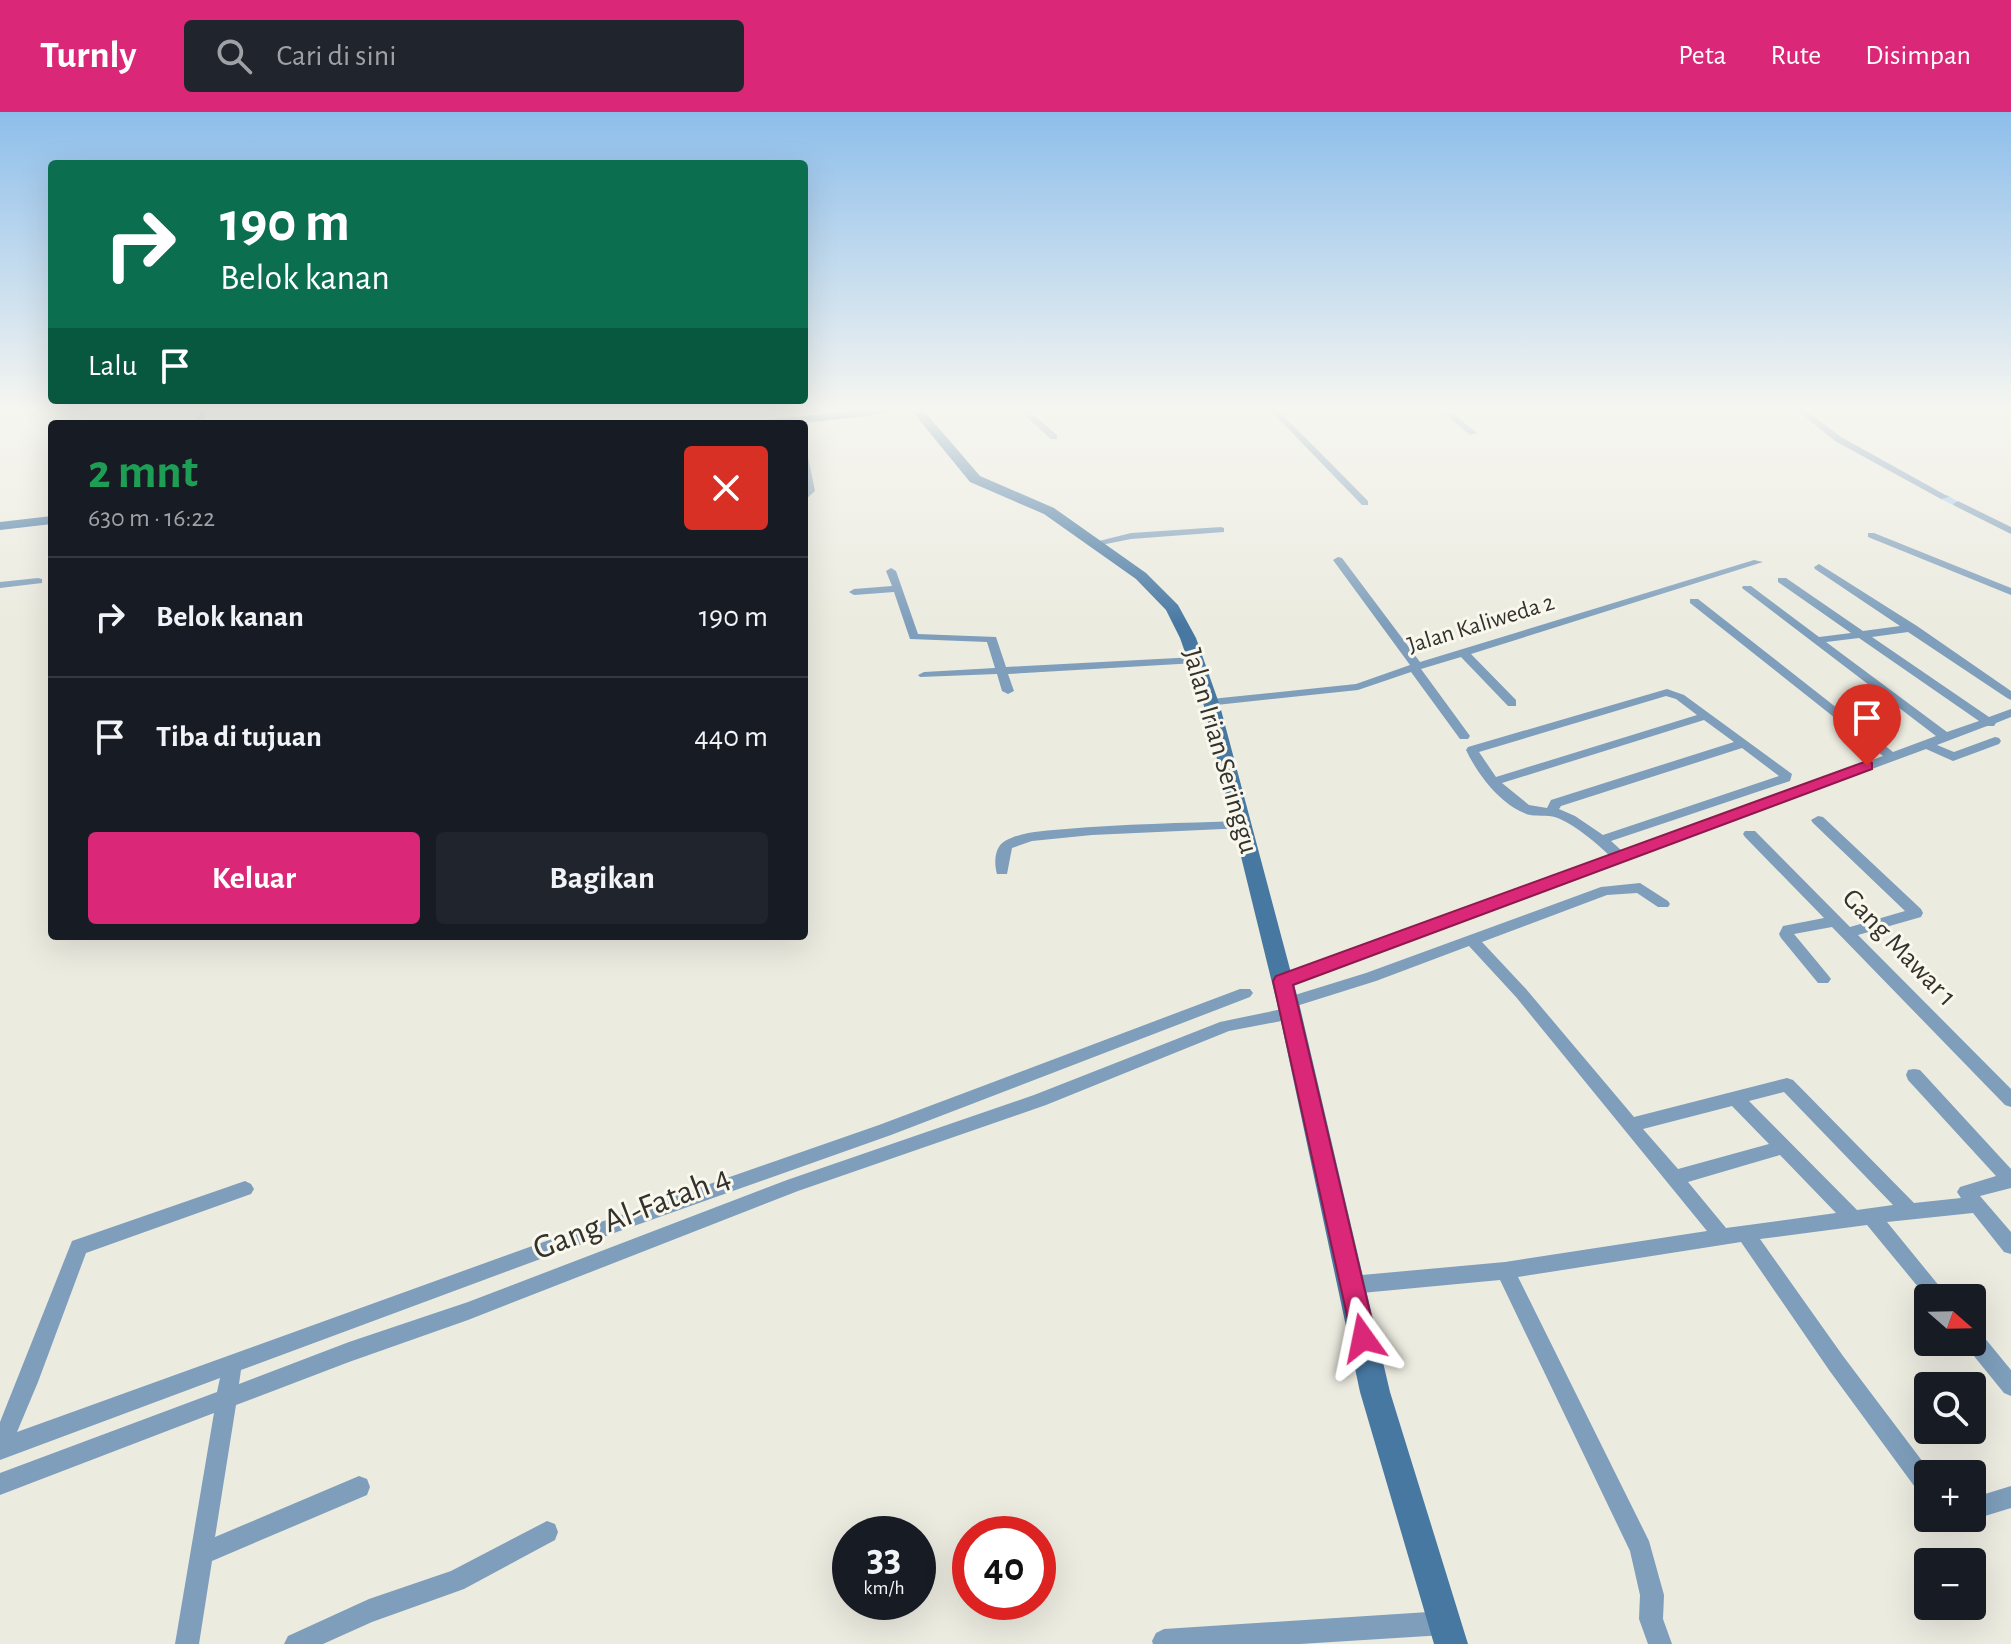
<!DOCTYPE html>
<html lang="id">
<meta charset="utf-8">
<style>
:root{--surface:#171b24;--page:#20242c;--text:#f1f3f6;--muted:#9ea1a6;--line:#363941;--accent:#db2777}
body{margin:0;font-family:"Alegreya Sans",sans-serif;background:var(--page);color:var(--text);height:100vh;display:flex;flex-direction:column;font-size:30px;white-space:nowrap}
*{box-sizing:border-box;margin:0}
p{font-size:26px;color:var(--muted)}
.icon{flex:none;width:44px;height:44px;fill:none;stroke:currentColor;stroke-width:2;stroke-linecap:round;stroke-linejoin:round}
.map{position:relative;flex:1;overflow:hidden}
.details{position:absolute;left:48px;top:308px;width:760px;height:520px;display:flex;flex-direction:column;background:var(--surface);border-radius:8px;box-shadow:0 8px 32px #0002}
.details>*{flex:none}
.banner{position:absolute;left:48px;top:48px;width:760px;height:244px;border-radius:8px;box-shadow:0 8px 32px #0002;background:#0b6e4f;color:#fff;overflow:hidden}
.needle{width:52px;rotate:110deg}
.controls{position:absolute;left:1914px;top:1172px;display:grid;gap:16px}
.controls a{display:grid;place-items:center;width:72px;height:72px;border-radius:8px;background:var(--surface);box-shadow:0 8px 32px #0002;font-size:40px}
.speed{position:absolute;left:832px;top:1404px;display:flex;gap:16px;font-size:40px;font-weight:700;text-align:center}
.speed>*{display:grid;place-content:center;width:104px;height:104px;border-radius:50%;background:var(--surface);box-shadow:0 8px 32px #0002;line-height:1}
.speed small{font-size:20px;font-weight:400}
.speed .limit{border:12px solid #d22;background:#fff;color:#111}
.pin{position:absolute;display:grid;place-items:center;width:68px;height:68px;color:#fff;margin:-82px -34px;border-radius:50% 50% 50% 0;rotate:-45deg;box-shadow:0 0 8px #0007}
.pin .icon{rotate:45deg}
.me{position:absolute;width:88px;margin:-44px;rotate:348deg;stroke-linejoin:round;filter:drop-shadow(0 0 6px #0008)}
.turn{display:flex;align-items:center;gap:28px;height:168px;padding:0 40px;font-size:36px}
.turn .icon{width:104px;height:104px;stroke-width:2.5}
.turn b{display:block;font-size:56px;line-height:68px}
.then{display:flex;align-items:center;height:76px;padding:0 40px;background:#0003;gap:16px;font-size:30px}
.round{display:grid;place-items:center;flex:none;width:84px;height:84px;border-radius:8px;background:var(--page)}
.overview{display:flex;align-items:center;justify-content:space-between;height:136px;padding:0 40px}
h1{font-size:48px;font-weight:600;line-height:60px;color:#1e9e55}
.button{display:flex;gap:16px;margin-top:auto;padding:16px 40px}
.button a{flex:1;height:92px;border-radius:8px;background:var(--accent);color:#fff;font-size:32px;font-weight:600;line-height:92px;text-align:center}
.button a+a{background:var(--page);color:var(--text)}
ul{padding:0;list-style:none}
li{display:flex;align-items:center;gap:24px;height:120px;padding:0 40px;border-top:2px solid var(--line)}
li div{flex:1}
li b{display:block;font-size:30px}
li em{font-style:normal}
header{display:flex;align-items:center;gap:48px;box-sizing:border-box;height:112px;padding:0 40px;background:var(--accent);color:#fff}
header strong{font-size:38px}
nav{display:flex;gap:44px;margin-inline-start:auto;font-size:28px}
.search{width:560px;height:72px;background:var(--page);display:flex;align-items:center;gap:20px;box-sizing:border-box;padding:0 28px;border-radius:8px;color:var(--muted);font-size:30px}
.map>svg:first-child{display:block}
</style>
<header>
<strong>Turnly</strong>
<div class="search"><svg class="icon" aria-label="search" viewBox="0 0 24 24"><circle cx="10" cy="10" r="6"/><path d="M15 15l6 6"/></svg>Cari di sini</div>
<nav><a>Peta</a><a>Rute</a><a>Disimpan</a></nav>
</header>
<div class="map">
<svg width="2011" height="1532" viewBox="0 0 2011 1532">
<rect width="100%" height="100%" fill="#ecebe0"/>
<g fill="none" stroke-linecap="round" stroke-linejoin="round">
<path fill="#a6cdef" fill-rule="evenodd" d="M1941,383H1947L1962,392L1955,394L1941,387Z"/>
<path fill="#7e9ebb" fill-rule="evenodd" d="M199,299H207L203,312H195Z
M1020,299H1029L1057,323V327H1051Z
M1271,299H1279L1368,389V393H1362Z
M1358,299H1367L1368,300L1364,302Z
M1441,299H1450L1477,321L1470,323Z
M1798,299H1807L1841,325L1949,385L1941,387L1835,329Z
M804,342L808,345L815,379L804,389Z
M1958,389L2011,415V422L1955,394L1953,392Z
M1221,415L1224,416V420L1131,427L1096,434L1091,431L1131,421Z
M1868,421H1874L2011,476V483L1868,425Z
M1338,445L1342,446L1420,550L1754,448L1763,450L1471,542L1516,588V594H1508L1461,545L1421,557L1470,624L1468,627H1460L1411,560L1358,578L1207,594V588L1211,587L1356,572L1410,553L1333,448Z
M1819,452L1917,514L2011,579V588L2007,586L1908,520L1872,525L1989,605L2011,597V605L1996,611L1994,614H1987L1937,633L1954,640L1995,625L1999,626L2001,629L1999,632L1953,649L1926,637L1288,873H1278L1275,869L1278,865L1610,744C1595,730 1579,716 1560,707C1550,702 1540,705 1530,703C1502,695 1478,663 1466,638L1468,635L1667,577L1684,583L1792,662L1790,669L1611,729L1622,739L1883,644L1690,491V487H1698L1893,640L1936,624L1742,476L1743,474H1751L1819,525L1851,521L1778,470V466H1786L1863,519L1900,514L1815,457L1814,455ZM1859,526L1979,609L1947,620L1826,530ZM1666,584L1676,587L1697,603L1496,665L1479,640ZM1704,608L1734,630L1551,688L1547,696L1529,693L1502,671ZM1742,636L1779,664L1603,723L1575,704L1559,697L1561,694Z
M891,456L896,459L918,522L996,525L1006,555L1196,545L1202,548L1196,551L1008,562L1014,579L1008,582L1002,579L997,562L920,565L918,563L924,560L995,556L987,530L910,527L894,480L854,483L849,480L854,477L892,474L886,459Z
M38,466L42,467V471L0,476V470Z
M1818,704L1823,705L1921,797L1923,801L1921,805L1858,823L2011,977V995L2005,993L1832,815L1794,822L1828,863L1831,867L1828,871H1818L1781,826L1779,822L1783,814L1824,806L1745,725L1743,722L1745,719H1755L1850,815L1905,799L1813,711L1811,708Z
M1240,709L1247,713L1245,716L1092,723L1032,729L1012,736L1007,762H997C994,752 994,735 1005,729C1023,719 1046,719 1066,717C1123,712 1182,711 1240,709Z
M1640,771L1668,789L1670,792L1668,795H1658L1637,781L1607,783L1482,830L1526,877L1634,1005L1787,966L1793,968L1914,1091L1961,1086L1957,1080L1960,1075L1996,1064L1908,968L1906,963L1908,958L1914,957L1920,958L2011,1057V1076L1980,1084L2011,1120V1142L2004,1140L1973,1101L1887,1110L1949,1186L1928,1187L1867,1113L1760,1127L1843,1244L1932,1362H1928V1385L1920,1382L1829,1258L1741,1130L1518,1165L1649,1429L1664,1483L1663,1507L1672,1532H1648L1639,1507L1640,1483L1630,1439L1500,1168L1351,1182L1344,1179L1341,1173L1344,1167L1351,1164L1505,1150L1707,1119L1516,885L1469,834L1376,869L1290,896L1297,898L1299,902L1297,906L1229,919L1046,993L798,1079L468,1208L349,1250L236,1293L215,1425L359,1364L367,1367L370,1375L367,1383L212,1449L199,1532H175L214,1301L0,1383V1361L217,1280L220,1266L0,1348V1310L72,1129L245,1069L251,1072L254,1077L251,1082L86,1141L38,1270L17,1320L535,1133L879,1013L1240,877H1250L1253,881L1250,885L891,1023L535,1149L241,1258L239,1272L349,1230L468,1190L787,1068L1034,983L1220,910L1287,896L1280,891L1282,887L1366,861L1601,775ZM1784,980L1893,1093L1857,1098L1749,989ZM1732,994L1769,1032L1678,1057L1643,1017ZM1780,1043L1836,1101L1726,1116L1688,1070Z
M1972,1217L1979,1219L2011,1258V1284L2004,1281L1965,1233L1964,1230H1972Z
M2011,1374V1396L1972,1408L1967,1406H1972V1386Z
M547,1409L555,1412L558,1420L555,1428L464,1477L372,1510L323,1532H284L288,1524L369,1487L451,1459Z
M1444,1499L1452,1503L1456,1511L1452,1519L1444,1523L1300,1532H1153L1152,1529L1156,1521L1164,1517Z"/>
<path fill="#4778a2" fill-rule="evenodd" d="M853,299H889L883,302L796,312H758L764,308Z
M912,299H924L980,364L1054,396L1146,461L1178,493L1196,526L1220,594L1299,891L1390,1280L1468,1532H1434L1360,1280L1277,891L1204,594L1180,526L1166,498L1136,467L1044,402L970,370Z
M52,404V412L0,418V410Z"/>
</g>
<linearGradient id="sky" x2="0" y2="1"><stop stop-color="#8dbeeb"/><stop offset="0.58" stop-color="#f6f6f1"/><stop offset="1" stop-color="#f6f6f1" stop-opacity="0"/></linearGradient>
<rect width="2011" height="513" fill="url(#sky)"/>
<path fill="#db2777" stroke="#8e194d" stroke-width="2" d="M1867,649L1872,651V657L1293,873L1376,1226L1372,1235L1363,1239L1354,1235L1273,869L1276,864Z"/>
<g text-anchor="middle" dominant-baseline="central" stroke-width="6" stroke-linejoin="round" paint-order="stroke">
<g font-size="24" fill="#33322e" stroke="#faf8ed">
<text transform="translate(1481 512) rotate(-17)">Jalan Kaliweda 2</text>
</g>
<g font-size="28" fill="#33322e" stroke="#faf8ed">
<text transform="translate(1220 639) rotate(74)">Jalan Irian Seringgu</text>
<text transform="translate(1899 836) rotate(46)">Gang Mawar 1</text>
</g>
<g font-size="34" fill="#33322e" stroke="#faf8ed">
<text transform="translate(632 1101) rotate(-21)">Gang Al-Fatah 4</text>
</g>
</g>
</svg>
<div class="controls">
<a><svg class="needle" viewBox="-14 -14 28 28"><path d="M0-13l5 13h-10z" fill="#e53935"/><path d="M0 13l5-13h-10z" fill="#9ea1a6"/></svg></a>
<a><svg class="icon" aria-label="search" viewBox="0 0 24 24"><circle cx="10" cy="10" r="6"/><path d="M15 15l6 6"/></svg></a>
<a>+</a>
<a>−</a>
</div>
<div class="speed"><div>33<small>km/h</small></div><div class="limit">40</div></div>
<div class="pin" style="left:1867px;top:654px;background:#d93025"><svg class="icon" aria-label="arrive" viewBox="0 0 24 24"><path d="M6 21V4h12l-3 4 3 4H6"/></svg></div>
<svg class="me" style="left:1363px;top:1226px" viewBox="-20 -20 40 40"><path d="M0-17L14 15 0 8-14 15z" fill="#db2777" stroke="#fff" stroke-width="4"/></svg>
<div class="banner">
<div class="turn"><svg class="icon" aria-label="right" viewBox="0 0 24 24"><path d="M7 20v-9h11M14 6l5 5-5 5"/></svg><div><b>190 m</b>Belok kanan</div></div>
<div class="then">Lalu<svg class="icon" aria-label="arrive" viewBox="0 0 24 24"><path d="M6 21V4h12l-3 4 3 4H6"/></svg></div>
</div>
<section class="details">
<div class="overview"><div><h1>2 mnt</h1><p>630 m · 16:22</p></div><a class="round" style="background:#d93025;color:#fff"><svg class="icon" aria-label="close" viewBox="0 0 24 24"><path d="M6 6l12 12M18 6L6 18"/></svg></a></div>
<ul>
<li><svg class="icon" aria-label="right" viewBox="0 0 24 24"><path d="M7 20v-9h11M14 6l5 5-5 5"/></svg><div><b>Belok kanan</b></div><em>190 m</em></li>
<li><svg class="icon" aria-label="arrive" viewBox="0 0 24 24"><path d="M6 21V4h12l-3 4 3 4H6"/></svg><div><b>Tiba di tujuan</b></div><em>440 m</em></li>
</ul>
<div class="button"><a>Keluar</a><a>Bagikan</a></div>
</section>
</div>
